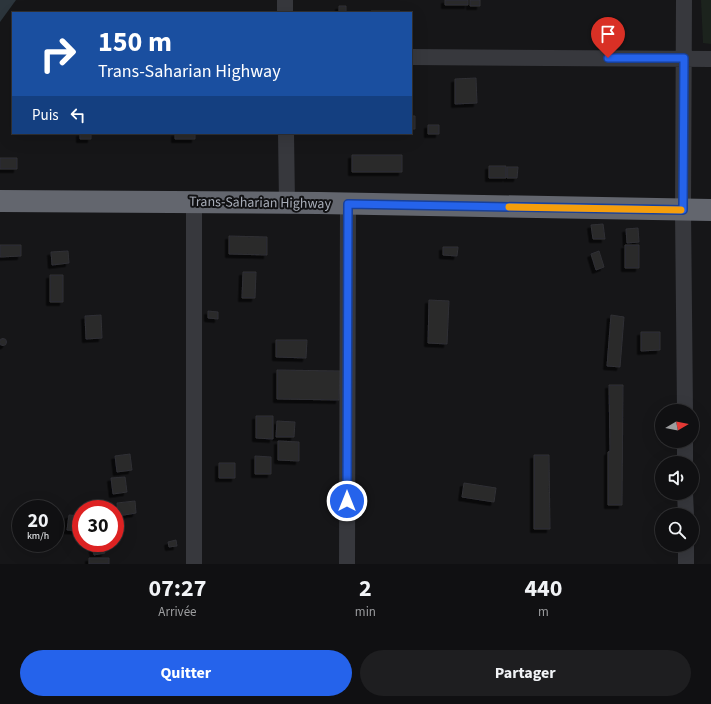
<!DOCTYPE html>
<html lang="fr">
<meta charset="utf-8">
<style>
:root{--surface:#101012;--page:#1e1e20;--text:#f1f3f6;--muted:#9c9d9f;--line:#303032;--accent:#2563eb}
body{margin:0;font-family:"Source Sans 3",sans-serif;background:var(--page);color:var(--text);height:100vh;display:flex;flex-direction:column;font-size:15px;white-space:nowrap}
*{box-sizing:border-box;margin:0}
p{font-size:13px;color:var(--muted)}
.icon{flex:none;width:22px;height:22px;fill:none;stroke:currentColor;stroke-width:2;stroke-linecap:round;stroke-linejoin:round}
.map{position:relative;height:564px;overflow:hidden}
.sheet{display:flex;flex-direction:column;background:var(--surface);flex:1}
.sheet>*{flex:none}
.guide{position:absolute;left:12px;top:12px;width:400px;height:122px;border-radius:0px;box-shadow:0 4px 16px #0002,0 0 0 1px var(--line);background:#1a4fa0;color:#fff;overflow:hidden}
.needle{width:26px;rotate:80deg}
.buttons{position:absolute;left:655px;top:404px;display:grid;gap:8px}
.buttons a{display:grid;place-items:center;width:44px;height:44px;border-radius:50%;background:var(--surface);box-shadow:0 4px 16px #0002,0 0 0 1px var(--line);font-size:20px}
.speed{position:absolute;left:12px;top:500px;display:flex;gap:8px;font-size:20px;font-weight:700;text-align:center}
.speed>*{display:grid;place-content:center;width:52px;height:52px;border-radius:50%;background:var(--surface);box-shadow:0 4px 16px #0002,0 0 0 1px var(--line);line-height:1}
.speed small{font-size:10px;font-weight:400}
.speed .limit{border:6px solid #d22;background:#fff;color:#111}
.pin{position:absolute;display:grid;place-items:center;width:34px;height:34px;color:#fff;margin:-41px -17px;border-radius:50% 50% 50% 0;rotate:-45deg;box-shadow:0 0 4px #0007}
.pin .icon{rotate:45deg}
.me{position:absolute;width:44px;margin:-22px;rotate:0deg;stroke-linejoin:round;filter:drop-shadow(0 0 3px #0008)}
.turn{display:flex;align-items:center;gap:14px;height:84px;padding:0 20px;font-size:18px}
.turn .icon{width:52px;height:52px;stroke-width:2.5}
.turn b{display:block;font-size:28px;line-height:34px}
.then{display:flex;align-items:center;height:38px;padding:0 20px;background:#0003;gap:8px;font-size:15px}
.eta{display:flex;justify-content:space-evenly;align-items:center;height:68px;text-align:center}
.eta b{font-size:24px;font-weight:700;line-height:28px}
.cta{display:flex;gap:8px;margin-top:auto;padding:8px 20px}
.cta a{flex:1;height:46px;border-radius:24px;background:var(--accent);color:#fff;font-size:16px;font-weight:700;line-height:46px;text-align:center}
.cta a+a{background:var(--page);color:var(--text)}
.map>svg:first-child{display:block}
</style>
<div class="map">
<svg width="711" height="564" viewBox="0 0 711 564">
<defs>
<filter id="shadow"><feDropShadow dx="-3.5" dy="3.5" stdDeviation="0" flood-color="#0009"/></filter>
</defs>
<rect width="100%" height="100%" fill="#161618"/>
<path fill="#1c231d" d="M701,0H711V44L703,43Z"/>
<path fill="#2c353c" d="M0,0H16L0,22Z"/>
<path fill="#29292c" stroke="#303034" filter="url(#shadow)" d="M445,0H468V5H445Z
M470,0H480V6H470Z
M339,6H346V13H339Z
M371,11H400V13H371Z
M476,78L477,103L455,104V79Z
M411,116H415V129H411Z
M428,125H439V134H428Z
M80,133H91V139H80Z
M175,133H195V139H175Z
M352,155H402V172H352Z
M0,158H17V169H0Z
M489,166H506V178H489Z
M507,167H518L517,178H507Z
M603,224L605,239H593L591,225Z
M638,228L639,242L627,243L626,229Z
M229,236L267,237V255L229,254Z
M0,245H21V256L0,257Z
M625,245H639V268H625Z
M443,247H458L457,256L443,255Z
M68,251L69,263L52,265L51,252Z
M599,251L604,267L596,270L591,254Z
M243,272H256L255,298H242Z
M50,275H63V302H50Z
M429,300L449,301L447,344L428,343Z
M208,311L218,312V319L208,318Z
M101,315L102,338L86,339L85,316Z
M611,315L624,317L620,367L607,366Z
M641,332H660V350L641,351Z
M-0.5 342a3.5 3.5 0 1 1 7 0a3.5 3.5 0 1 1-7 0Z
M276,340H307L306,358L276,357Z
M277,370L340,371L339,400L277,399Z
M609,385H623L622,505H608V452L610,451Z
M256,416H273V439L256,438Z
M277,421L295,422L294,437H276Z
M278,441L299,442V461L278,460Z
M130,454L132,470L117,472L115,456Z
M534,455H549L550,529H534Z
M255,456L271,457V474H255Z
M219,463H235V478H219Z
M125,477L127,492L113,494L111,478Z
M464,483L496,488L494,502L462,497Z
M135,501L136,513L118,516L117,503Z
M69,515L81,516L80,531L67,530Z
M176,540L177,546L169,547L168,542Z
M103,543L105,553L94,555L92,544Z
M89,558H109V564H89Z"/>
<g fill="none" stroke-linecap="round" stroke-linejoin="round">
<path stroke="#37383d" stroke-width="16" d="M285,0V13
M684,0L683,210L685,411
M411,57L711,59
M286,133L287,203
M685,441V463
M685,493L686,515
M686,545V564
M194,564V202
M347,564L348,204"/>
<path stroke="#63666e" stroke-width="22" d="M0,201L319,203L711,210"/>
</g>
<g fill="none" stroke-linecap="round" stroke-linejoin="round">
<defs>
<path id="route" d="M347,501L348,204L683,210L684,58H608"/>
</defs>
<use href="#route" stroke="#184099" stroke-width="10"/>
<use href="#route" stroke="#2563eb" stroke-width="7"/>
<path stroke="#f59e0b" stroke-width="7" d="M509,207L681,210"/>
</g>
<g text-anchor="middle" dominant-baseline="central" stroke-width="4" stroke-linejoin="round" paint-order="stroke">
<g font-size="14" fill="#a8adb8" stroke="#111113">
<text transform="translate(260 203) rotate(1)">Trans-Saharian Highway</text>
</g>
</g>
</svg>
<div class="buttons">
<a><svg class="needle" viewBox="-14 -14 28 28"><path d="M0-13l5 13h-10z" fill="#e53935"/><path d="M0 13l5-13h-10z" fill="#9c9d9f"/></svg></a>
<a><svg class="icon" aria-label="sound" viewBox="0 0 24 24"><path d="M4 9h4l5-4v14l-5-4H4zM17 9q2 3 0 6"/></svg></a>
<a><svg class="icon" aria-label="search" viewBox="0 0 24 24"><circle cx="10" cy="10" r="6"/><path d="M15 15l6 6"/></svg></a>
</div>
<div class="speed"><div>20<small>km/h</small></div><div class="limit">30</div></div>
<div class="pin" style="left:608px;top:58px;background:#d93025"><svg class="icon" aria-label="arrive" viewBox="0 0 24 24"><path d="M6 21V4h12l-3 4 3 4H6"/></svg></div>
<svg class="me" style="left:347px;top:501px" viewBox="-20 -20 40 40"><circle r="17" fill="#2563eb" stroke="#fff" stroke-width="3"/><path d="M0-11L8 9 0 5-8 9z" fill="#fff"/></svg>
<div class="guide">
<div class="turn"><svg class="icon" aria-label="right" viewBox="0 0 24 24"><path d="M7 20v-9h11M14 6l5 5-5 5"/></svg><div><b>150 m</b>Trans-Saharian Highway</div></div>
<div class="then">Puis<svg class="icon" aria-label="left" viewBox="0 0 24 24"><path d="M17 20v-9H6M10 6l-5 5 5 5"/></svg></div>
</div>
</div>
<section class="sheet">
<div class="eta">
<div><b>07:27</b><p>Arrivée</p></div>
<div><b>2</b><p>min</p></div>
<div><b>440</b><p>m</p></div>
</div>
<div class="cta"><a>Quitter</a><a>Partager</a></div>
</section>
